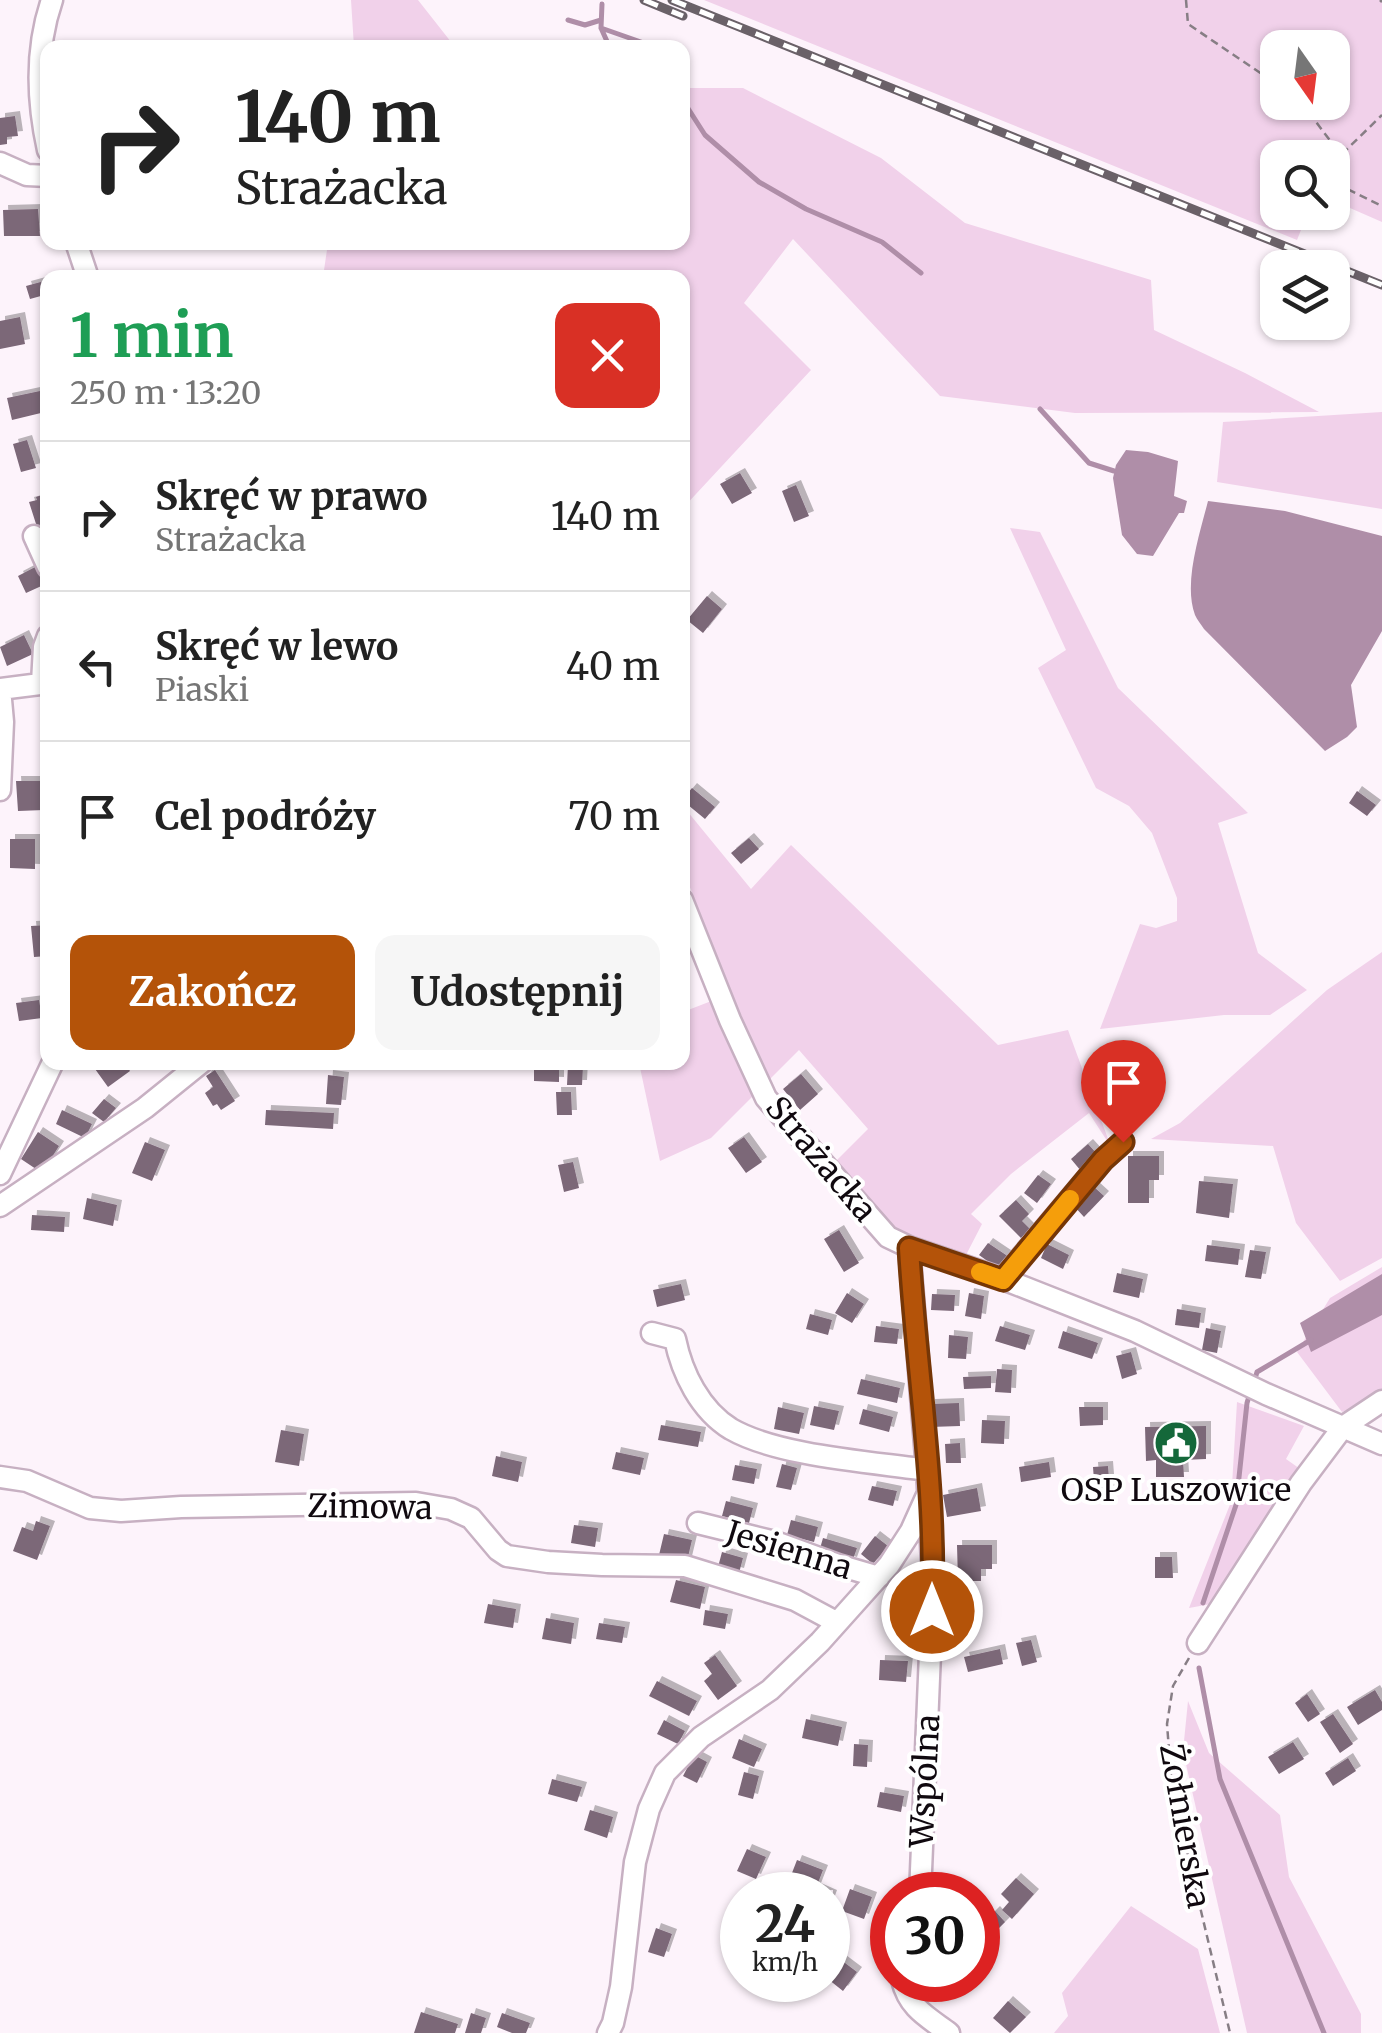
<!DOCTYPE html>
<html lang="pl">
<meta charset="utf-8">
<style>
:root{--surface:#fff;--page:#f6f6f6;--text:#222;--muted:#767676;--line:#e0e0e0;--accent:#b45309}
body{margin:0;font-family:Merriweather,serif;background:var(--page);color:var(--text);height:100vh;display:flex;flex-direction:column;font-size:38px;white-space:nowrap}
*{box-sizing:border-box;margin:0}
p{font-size:32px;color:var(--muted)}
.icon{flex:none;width:55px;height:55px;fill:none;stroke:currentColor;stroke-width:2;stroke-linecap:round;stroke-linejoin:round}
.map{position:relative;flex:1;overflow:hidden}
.panel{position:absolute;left:40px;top:270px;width:650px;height:800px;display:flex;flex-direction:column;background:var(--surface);border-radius:20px;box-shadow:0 2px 8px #0004}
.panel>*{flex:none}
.banner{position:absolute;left:40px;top:40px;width:650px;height:210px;border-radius:20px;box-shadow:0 2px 8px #0004;background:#fff;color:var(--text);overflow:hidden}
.needle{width:65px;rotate:166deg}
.buttons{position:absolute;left:1260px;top:30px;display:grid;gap:20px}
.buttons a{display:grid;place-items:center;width:90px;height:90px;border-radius:20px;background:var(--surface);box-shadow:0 2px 8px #0004;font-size:50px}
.speed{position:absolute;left:720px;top:1872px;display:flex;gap:20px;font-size:50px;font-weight:700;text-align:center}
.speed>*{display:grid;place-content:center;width:130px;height:130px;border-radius:50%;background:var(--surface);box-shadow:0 2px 8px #0004;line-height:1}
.speed small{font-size:25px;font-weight:400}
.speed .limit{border:15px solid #d22;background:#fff;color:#111}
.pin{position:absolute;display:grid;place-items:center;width:85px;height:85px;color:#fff;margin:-102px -42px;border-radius:50% 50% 50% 0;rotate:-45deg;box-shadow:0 0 10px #0007}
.pin .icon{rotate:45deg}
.me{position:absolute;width:110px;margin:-55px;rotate:0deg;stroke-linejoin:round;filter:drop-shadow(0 0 8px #0008)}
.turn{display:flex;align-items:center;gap:35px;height:210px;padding:0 30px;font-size:45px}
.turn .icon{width:130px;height:130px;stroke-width:2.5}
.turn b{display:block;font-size:70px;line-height:85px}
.round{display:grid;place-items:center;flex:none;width:105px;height:105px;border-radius:20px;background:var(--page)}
.overview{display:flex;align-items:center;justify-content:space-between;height:170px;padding:0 30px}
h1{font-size:60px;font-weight:700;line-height:75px;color:#1e9e55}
.cta{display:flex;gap:20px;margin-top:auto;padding:20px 30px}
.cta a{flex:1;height:115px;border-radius:20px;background:var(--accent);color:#fff;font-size:40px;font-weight:700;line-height:115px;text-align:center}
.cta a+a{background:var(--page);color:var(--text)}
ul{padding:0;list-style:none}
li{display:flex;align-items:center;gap:30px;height:150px;padding:0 30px;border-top:2px solid var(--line)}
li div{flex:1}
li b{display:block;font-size:38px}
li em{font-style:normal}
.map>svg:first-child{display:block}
</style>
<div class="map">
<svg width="1382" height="2033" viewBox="0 0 1382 2033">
<defs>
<filter id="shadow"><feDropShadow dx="5" dy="-5" stdDeviation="0" flood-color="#0004"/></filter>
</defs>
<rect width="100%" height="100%" fill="#fdf3fb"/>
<path fill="#f1d1ea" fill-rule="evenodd" d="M351,0H418L455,47H354Z
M704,0H1382V222L1350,208L1305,220L1297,240ZM1278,48H1332V102H1278ZM1278,158H1332V212H1278Z
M683,88H743L881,158L965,223L1151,280L1154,330L1245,373L1319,412L1075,413L940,396L793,239L744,303L811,370L683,508L682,278L323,277L328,243L682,242Z
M1382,412V509L1217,482L1223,422Z
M1010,528L1040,532L1118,688L1248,813L1218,823L1258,953L1307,990L1270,1015H1224L1100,1029L1140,924L1156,928L1177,921V898L1152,833L1129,806L1096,788L1038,668L1066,650Z
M683,806L751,889L791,845L998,1045L1068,1030L1111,1147L1089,1113L1011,1174L971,1214L982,1224L966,1255L911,1239L892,1229L836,1161L868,1129L799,1050L711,1138L660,1161L639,1063L682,1062L683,1012L732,993L683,870Z
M1382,952V1258L1340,1281L1296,1223L1273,1146L1151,1139L1180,1123L1327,990Z
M1382,1267V1396L1342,1412L1297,1352L1330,1298Z
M1237,1402L1304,1426L1286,1459L1303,1471L1211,1604L1189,1608L1231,1502Z
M1188,1701L1209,1753L1280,1815L1289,1877L1361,2014V2033H1247L1183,1751Z
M1131,1906L1198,1949L1220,2033H1054L1068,2016L1062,1993Z"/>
<path fill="#af8ea8" d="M1126,450L1148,452L1178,461L1174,496L1187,501L1184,513H1179L1153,556L1137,554L1122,535L1113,478L1116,465Z
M1208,501L1285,511L1382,536V631L1351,685L1357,727L1347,737L1325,751L1204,629C1201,624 1197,620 1195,615C1183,583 1200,533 1208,501Z
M1382,1274V1315L1311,1352L1300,1323Z"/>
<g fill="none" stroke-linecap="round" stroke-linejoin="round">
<path stroke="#af8ea8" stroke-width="5" d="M602,4L601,28L610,48
M568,20L585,25L601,20
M601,28L658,48
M682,99L705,135L759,182L806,209L882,242L921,273
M1040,409L1089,463L1114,471
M1254,1382L1257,1372L1311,1340
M1203,1603L1236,1505L1247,1403L1250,1393
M1199,1668L1220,1779L1324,2033"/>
</g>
<path fill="#7c6778" filter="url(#shadow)" d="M15,116L18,136L7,137V144L0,145V118Z
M38,209L40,236H4L3,210Z
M48,280V294L30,299L26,286Z
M20,317L25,344L0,349V321Z
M40,391L45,412L12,420L7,398Z
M27,440L36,468L21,472L13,444Z
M740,473L752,493L732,504L720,484Z
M796,485L809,516L794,522L782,491Z
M48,493L47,524L37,527L29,502L37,500L36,497Z
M41,564L48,583L26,593L18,576Z
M707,596L722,609L703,633L687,620Z
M24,635L33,654L7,666L0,647Z
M16,781H43L44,810L18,811Z
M692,788L715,807L705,819L682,800Z
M1357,791L1376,805L1367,816L1349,803Z
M749,838L759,849L741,864L731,853Z
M10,839H35V869L10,868Z
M48,925V956L34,957L31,926Z
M39,1000L42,1018L19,1021L16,1003Z
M90,1062H124L130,1071L108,1087Z
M568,1065L583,1066L582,1085H567Z
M534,1066H559V1082L534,1081Z
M215,1070L235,1101L221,1110L217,1104L213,1106L205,1093L213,1087L206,1076Z
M801,1074L818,1094L800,1110L783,1089Z
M328,1075L344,1077L341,1105L326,1104Z
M556,1092H571L572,1115H557Z
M104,1099L116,1108L104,1122L92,1113Z
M62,1110L92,1124L85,1138L56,1124Z
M266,1110L334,1113L333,1129L265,1125Z
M38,1132L59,1146L42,1173L21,1159Z
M744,1137L762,1162L746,1173L728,1148Z
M145,1142L165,1150L152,1181L132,1173Z
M1088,1144L1098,1155L1081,1171L1071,1159Z
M1128,1156H1159V1180H1149V1203H1128Z
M573,1162L579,1188L564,1192L558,1165Z
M1038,1175L1051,1184L1037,1203L1024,1193Z
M1199,1181L1233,1184L1229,1218L1196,1213Z
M1093,1186L1104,1196L1084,1217L1074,1206Z
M87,1198L117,1205L113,1226L83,1219Z
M1016,1200L1029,1214L1022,1221L1030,1229L1021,1238L999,1216Z
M32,1215L65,1217L64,1232L31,1230Z
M839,1230L859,1263L844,1272L824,1239Z
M988,1243L1009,1257L1000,1270L979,1255Z
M1047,1244L1069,1255L1063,1269L1041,1258Z
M1207,1245L1240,1249L1238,1265L1205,1261Z
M1250,1250L1266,1252L1261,1279L1245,1277Z
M1117,1273L1143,1279L1139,1298L1113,1292Z
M681,1284L685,1300L657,1307L653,1290Z
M847,1293L864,1304L852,1323L835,1313Z
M969,1293L984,1296L981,1319L965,1316Z
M932,1294L955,1295L954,1311L931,1310Z
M1177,1309L1201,1313L1199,1328L1175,1325Z
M810,1314L832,1320L828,1335L806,1329Z
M876,1326L899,1329L897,1344L874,1342Z
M1000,1326L1030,1335L1025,1350L995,1341Z
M1206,1328L1221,1331L1217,1353L1202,1350Z
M1063,1331L1098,1343L1092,1359L1058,1348Z
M949,1335L968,1337L966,1359L948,1358Z
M1131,1352L1137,1374L1122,1379L1116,1356Z
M997,1369L1012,1370L1011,1393L995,1392Z
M991,1376V1388L964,1389L963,1377Z
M861,1379L900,1388L897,1403L857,1394Z
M959,1403L960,1426L930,1427V1404Z
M814,1406L839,1411L834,1430L810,1425Z
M778,1407L804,1413L799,1434L774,1429Z
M1079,1407H1103V1425L1080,1426Z
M863,1409L893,1417L889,1432L859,1424Z
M982,1420L1005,1421L1004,1444L981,1443Z
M661,1425L701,1432L698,1447L658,1440Z
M1206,1426V1459L1183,1460L1184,1477H1156V1460L1146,1461L1145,1427Z
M281,1430L304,1434L299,1466L275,1462Z
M960,1443L961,1463H946L945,1444Z
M616,1452L644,1458L640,1475L612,1469Z
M496,1456L522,1462L518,1482L492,1476Z
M1049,1462L1051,1477L1021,1482L1019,1467Z
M782,1464L797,1468L791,1490L776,1487Z
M735,1465L757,1469L754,1484L732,1480Z
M1108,1466L1110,1492L1095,1494L1093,1467Z
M872,1486L897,1491L893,1506L868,1500Z
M977,1488L981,1511L947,1517L943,1495Z
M726,1501L753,1508L749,1523L722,1516Z
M791,1520L818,1527L814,1542L787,1535Z
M36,1521L50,1526L37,1560L13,1551L22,1527L33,1531Z
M574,1525L598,1528L595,1547L571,1543Z
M664,1534L692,1540L687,1561L659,1555Z
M875,1536L888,1546L873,1564L861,1554Z
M823,1538L857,1548L852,1562L819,1552Z
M957,1545H992V1569H981V1581H958Z
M722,1552L743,1558L739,1573L718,1567Z
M1155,1557H1172L1173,1578H1155Z
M676,1580L705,1587L700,1609L670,1602Z
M488,1604L516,1609L513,1628L484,1623Z
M705,1610L728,1614L725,1629L703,1625Z
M546,1618L574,1623L571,1644L542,1639Z
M599,1623L625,1627L622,1643L596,1639Z
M1031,1640L1037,1662L1022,1666L1016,1643Z
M1000,1649L1003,1664L968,1672L964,1657Z
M715,1655L737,1686L718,1700L704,1681L712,1674L704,1663Z
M880,1660L908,1661L906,1682L879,1680Z
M657,1681L697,1701L689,1716L649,1696Z
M1375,1690L1382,1702V1710L1358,1725L1347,1707Z
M1307,1694L1320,1714L1308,1722L1295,1703Z
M1333,1714L1353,1744L1340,1753L1320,1722Z
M806,1719L842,1727L838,1746L802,1738Z
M664,1720L685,1731L678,1744L657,1734Z
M739,1739L762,1749L754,1767L732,1758Z
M1293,1742L1304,1759L1279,1774L1268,1757Z
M854,1744L868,1745L867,1767L853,1766Z
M694,1755L707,1762L697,1783L683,1776Z
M1348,1758L1356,1771L1333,1786L1325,1773Z
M744,1772L759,1776L753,1799L738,1795Z
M552,1779L582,1787L577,1802L548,1794Z
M880,1792L904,1796L901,1812L877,1807Z
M590,1810L613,1817L607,1838L584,1830Z
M747,1849L766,1857L756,1879L737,1871Z
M797,1860L823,1870L816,1888L832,1895L828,1906V1895H795L785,1891Z
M1016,1878L1034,1894L1012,1919L1002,1910L1009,1902L1001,1894Z
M850,1889L872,1897L864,1919L842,1911Z
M995,1911L1005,1922L983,1944L978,1938V1928Z
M656,1928L672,1934L664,1957L648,1952Z
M837,1957L857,1972L843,1991L828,1979V1970Z
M1008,2001L1026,2017L1010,2033L993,2018Z
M421,2012L458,2024L455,2033H414Z
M471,2013L486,2018L481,2033H465Z
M502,2013L530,2023L526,2033H512L497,2027Z"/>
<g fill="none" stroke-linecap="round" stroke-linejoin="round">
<defs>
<path id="minor" d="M48,150C37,100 35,49 52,0
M0,163L27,175L48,176
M76,242L88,278
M34,536L48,567
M42,683L44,647L48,636
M0,689L48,683
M0,790L3,722L0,689
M682,900L730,1020L766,1098L888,1237L909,1247L1003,1279L1135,1331L1266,1394L1382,1444
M0,1174L53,1062
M0,1206L145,1108L202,1062
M909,1247L927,1470L933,1581L920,1895
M1003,1279L1103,1160L1123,1142
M652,1333L675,1339C682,1373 700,1410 731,1429C778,1456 872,1462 927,1470
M0,1477L27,1481L90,1508L121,1511L181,1507L416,1503L451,1509L471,1518L498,1550L507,1556L548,1562L602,1565L685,1566L795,1600L836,1622
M698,1523L775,1542L838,1565L879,1577
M1198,1643L1301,1483L1343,1427L1382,1401
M902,1980C909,2008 926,2016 949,2033
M608,2033L613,2023L621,1987L635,1862L649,1809L665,1773L701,1737L770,1690L820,1642L889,1565L911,1531L929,1491"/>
</defs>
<use href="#minor" stroke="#c7b0c2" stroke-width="25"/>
<path stroke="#877e85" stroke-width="2.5" stroke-dasharray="8 5" stroke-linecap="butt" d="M1186,0L1188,24L1278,85
M1380,0L1382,2
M1301,102L1341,155L1343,187L1382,206
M1342,154L1382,115
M1189,1658L1173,1686L1167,1724L1172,1789L1230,2033"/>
<use href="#minor" stroke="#fff" stroke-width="20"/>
<defs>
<path id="rail" d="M644,0L683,16
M672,0L1382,285"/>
</defs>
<use href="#rail" stroke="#6a6168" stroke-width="9"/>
<use href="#rail" stroke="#fff" stroke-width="5" stroke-dasharray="15" stroke-linecap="butt"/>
</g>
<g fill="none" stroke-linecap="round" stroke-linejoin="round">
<defs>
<path id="route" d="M932,1611C937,1490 916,1368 909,1248L1003,1280L1103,1160L1123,1142"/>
</defs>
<use href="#route" stroke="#753606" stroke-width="25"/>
<use href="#route" stroke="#b45309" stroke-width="18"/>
<path stroke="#f59e0b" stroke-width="18" d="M980,1272L1003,1280L1070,1199"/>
</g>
<defs>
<symbol id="civic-disc" viewBox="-11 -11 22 22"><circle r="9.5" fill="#14683a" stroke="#fff"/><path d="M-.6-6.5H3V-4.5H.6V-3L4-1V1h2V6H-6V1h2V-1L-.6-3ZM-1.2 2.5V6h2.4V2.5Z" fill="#fff"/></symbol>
</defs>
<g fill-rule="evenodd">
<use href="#civic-disc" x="1151" y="1418" width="50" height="50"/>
</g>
<g text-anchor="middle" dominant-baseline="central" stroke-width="8" stroke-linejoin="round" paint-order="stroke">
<g font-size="32" fill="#10090f" stroke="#fff">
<text transform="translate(821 1159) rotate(50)">Strażacka</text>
<text transform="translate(370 1507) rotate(1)">Zimowa</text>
<text transform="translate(789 1550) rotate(17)">Jesienna</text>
<text transform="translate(925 1781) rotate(-87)">Wspólna</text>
<text transform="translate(1185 1826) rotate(80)">Żołnierska</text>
</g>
<g font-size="32" fill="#10090f" stroke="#fff">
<text x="1176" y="1490">OSP Luszowice</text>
</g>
</g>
</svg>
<div class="buttons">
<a><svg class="needle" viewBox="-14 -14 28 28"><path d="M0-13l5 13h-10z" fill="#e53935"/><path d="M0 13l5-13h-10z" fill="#767676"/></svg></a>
<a><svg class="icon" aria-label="search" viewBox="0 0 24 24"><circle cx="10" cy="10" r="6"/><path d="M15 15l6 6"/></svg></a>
<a><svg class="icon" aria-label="layers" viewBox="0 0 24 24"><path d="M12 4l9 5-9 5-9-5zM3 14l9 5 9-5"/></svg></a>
</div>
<div class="speed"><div>24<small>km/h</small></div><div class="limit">30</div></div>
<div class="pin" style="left:1123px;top:1142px;background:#d93025"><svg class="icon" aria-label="arrive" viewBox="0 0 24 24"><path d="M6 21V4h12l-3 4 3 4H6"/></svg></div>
<svg class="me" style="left:932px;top:1611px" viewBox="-20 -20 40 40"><circle r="17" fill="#b45309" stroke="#fff" stroke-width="3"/><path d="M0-11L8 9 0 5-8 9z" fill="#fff"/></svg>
<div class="banner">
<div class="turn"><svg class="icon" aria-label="right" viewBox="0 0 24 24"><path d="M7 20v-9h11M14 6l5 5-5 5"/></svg><div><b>140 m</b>Strażacka</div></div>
</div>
<section class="panel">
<div class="overview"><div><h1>1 min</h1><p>250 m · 13:20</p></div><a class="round" style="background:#d93025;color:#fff"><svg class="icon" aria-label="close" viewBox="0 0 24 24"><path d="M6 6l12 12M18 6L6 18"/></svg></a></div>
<ul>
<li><svg class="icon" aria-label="right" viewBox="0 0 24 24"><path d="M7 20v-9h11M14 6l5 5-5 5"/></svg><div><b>Skręć w prawo</b><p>Strażacka</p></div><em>140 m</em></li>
<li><svg class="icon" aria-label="left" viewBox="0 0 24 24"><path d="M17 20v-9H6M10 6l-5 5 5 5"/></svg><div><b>Skręć w lewo</b><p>Piaski</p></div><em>40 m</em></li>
<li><svg class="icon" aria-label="arrive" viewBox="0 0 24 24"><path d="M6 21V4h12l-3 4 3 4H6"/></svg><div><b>Cel podróży</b></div><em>70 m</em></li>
</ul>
<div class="cta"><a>Zakończ</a><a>Udostępnij</a></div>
</section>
</div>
